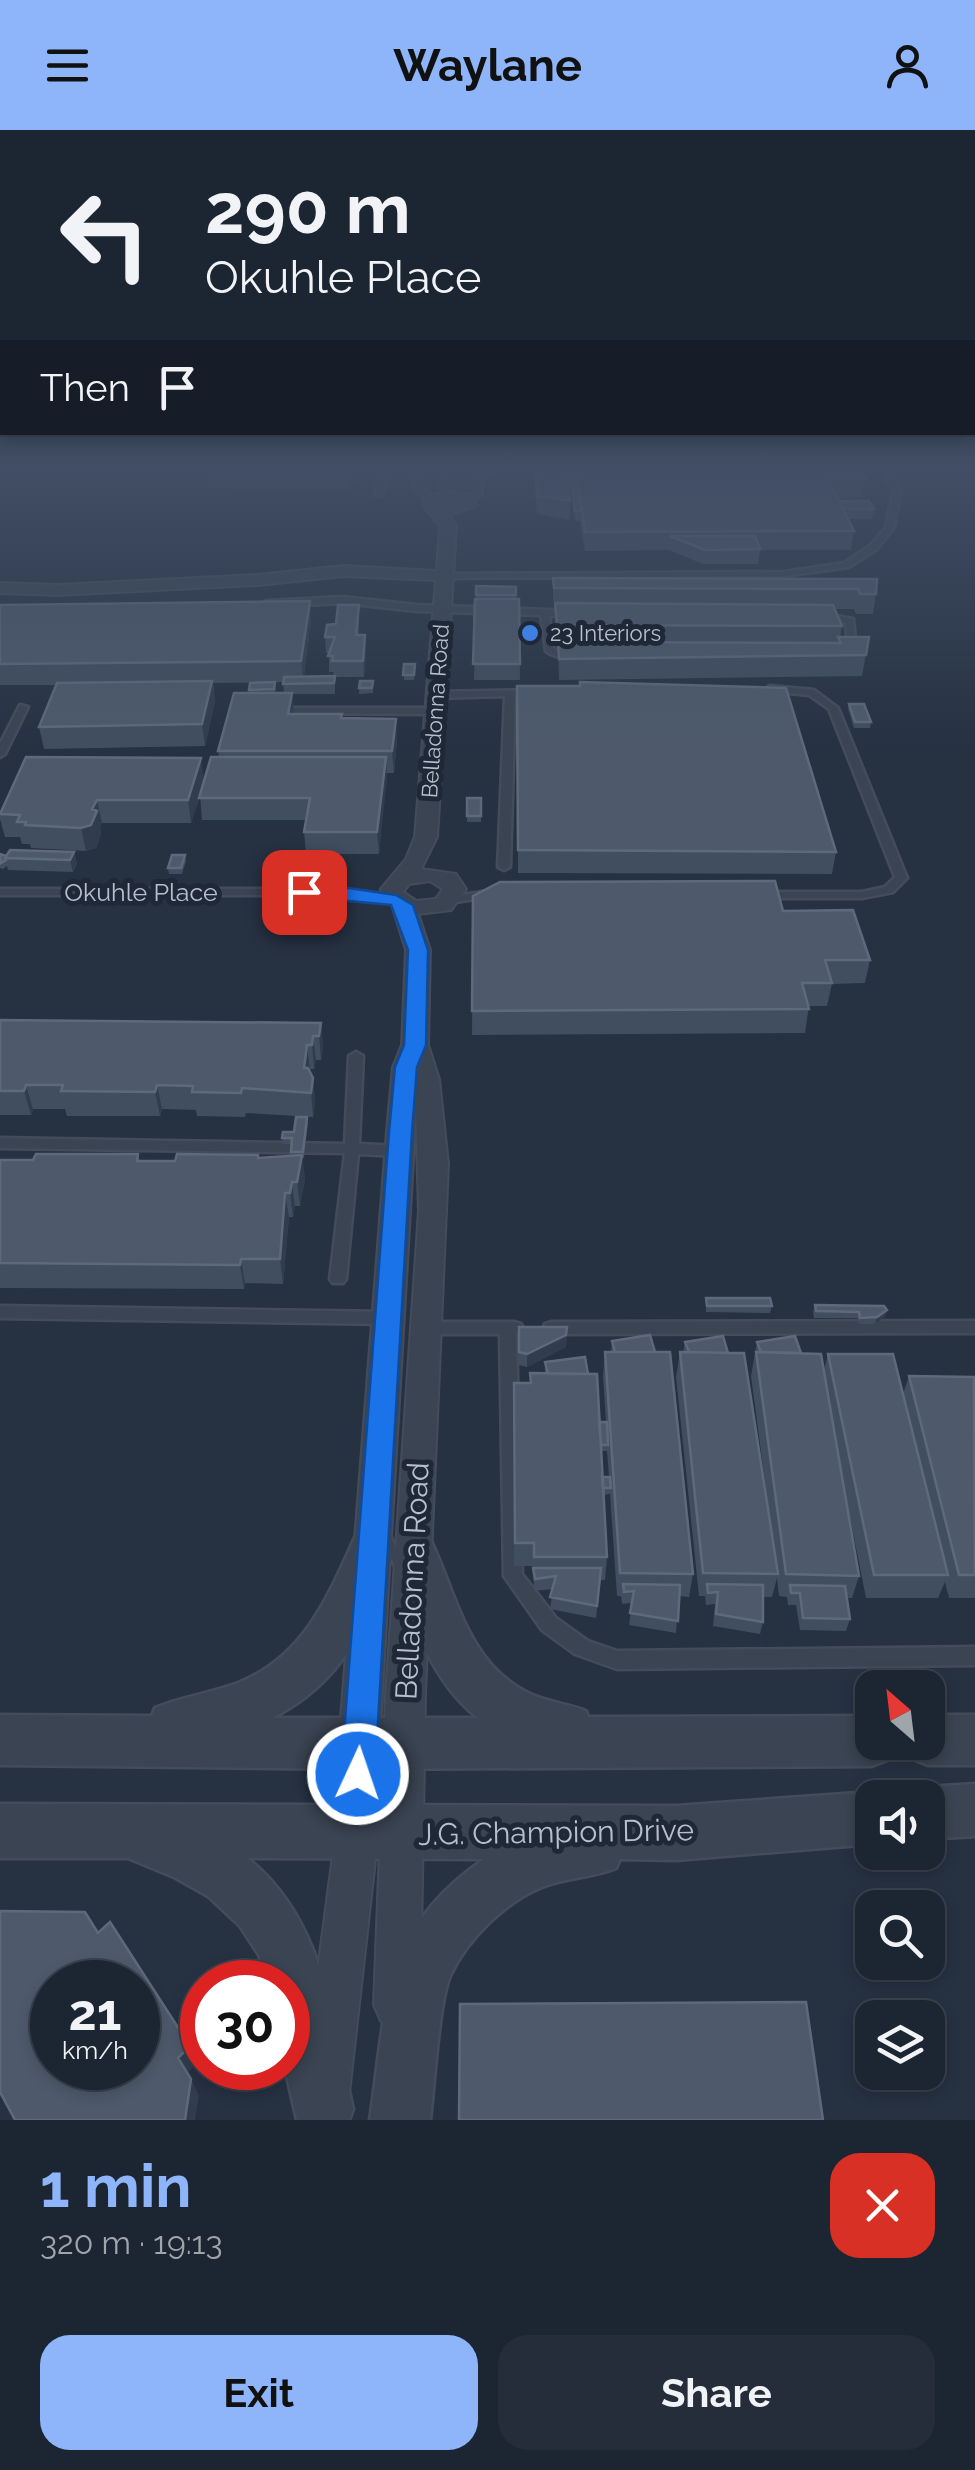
<!DOCTYPE html>
<meta charset="utf-8">
<style>
:root{--surface:#1c2532;--page:#252d3a;--text:#f1f3f6;--muted:#a0a5ac;--line:#3a424d;--accent:#8eb5fa}
body{margin:0;font-family:Raleway,sans-serif;background:var(--page);color:var(--text);height:100vh;display:flex;flex-direction:column;font-size:38px;white-space:nowrap}
*{box-sizing:border-box;margin:0}
p{font-size:32px;color:var(--muted)}
.icon{flex:none;width:55px;height:55px;fill:none;stroke:currentColor;stroke-width:2;stroke-linecap:round;stroke-linejoin:round}
.map{position:relative;height:1990px;overflow:hidden}
.details{display:flex;flex-direction:column;background:var(--surface);flex:1}
.details>*{flex:none}
.hud{position:absolute;left:0px;top:0px;width:975px;height:305px;box-shadow:0 5px 15px #0003,0 0 0 2px var(--line);background:#1c2532;color:var(--text);overflow:hidden}
.needle{width:65px;rotate:332deg}
.tools{position:absolute;left:855px;top:1540px;display:grid;gap:20px}
.tools a{display:grid;place-items:center;width:90px;height:90px;border-radius:20px;background:var(--surface);box-shadow:0 5px 15px #0003,0 0 0 2px var(--line);font-size:50px}
.speed{position:absolute;left:30px;top:1830px;display:flex;gap:20px;font-size:50px;font-weight:700;text-align:center}
.speed>*{display:grid;place-content:center;width:130px;height:130px;border-radius:50%;background:var(--surface);box-shadow:0 5px 15px #0003,0 0 0 2px var(--line);line-height:1}
.speed small{font-size:25px;font-weight:400}
.speed .limit{border:15px solid #d22;background:#fff;color:#111}
.pin{position:absolute;display:grid;place-items:center;width:85px;height:85px;color:#fff;margin:-42px;border-radius:20px;box-shadow:0 5px 15px #0006}
.me{position:absolute;width:110px;margin:-55px;rotate:3deg;stroke-linejoin:round;filter:drop-shadow(0 0 8px #0008)}
.turn{display:flex;align-items:center;gap:35px;height:210px;padding:0 40px;font-size:45px}
.turn .icon{width:130px;height:130px;stroke-width:2.5}
.turn b{display:block;font-size:70px;line-height:85px}
.then{display:flex;align-items:center;height:95px;padding:0 40px;background:#0003;gap:20px;font-size:38px}
.round{display:grid;place-items:center;flex:none;width:105px;height:105px;border-radius:30px;background:var(--page)}
.headline{display:flex;align-items:center;justify-content:space-between;height:170px;padding:0 40px}
h1{font-size:60px;font-weight:700;line-height:75px;color:var(--accent)}
.primary-button{display:flex;gap:20px;margin-top:auto;padding:20px 40px}
.primary-button a{flex:1;height:115px;border-radius:30px;background:var(--accent);color:#111;font-size:40px;font-weight:700;line-height:115px;text-align:center}
.primary-button a+a{background:var(--page);color:var(--text)}
header{display:flex;justify-content:space-between;align-items:center;height:130px;padding:0 40px;background:var(--accent);color:#111;font-size:45px;font-weight:700}
.map>svg:first-child{display:block}
</style>
<header><svg class="icon" aria-label="menu" viewBox="0 0 24 24"><path d="M4 6h16M4 12h16M4 18h16"/></svg>Waylane<svg class="icon" aria-label="person" viewBox="0 0 24 24"><circle cx="12" cy="8" r="4"/><path d="M4 21q1-7 8-7t8 7"/></svg></header>
<div class="map">
<svg width="975" height="1990" viewBox="0 0 975 1990">
<rect width="100%" height="100%" fill="#263142"/>
<g fill="none" stroke-linecap="round" stroke-linejoin="round">
<defs>
<path id="service" d="M382,336H389L383,364L379,366L375,364Z
M412,336H420L421,355L434,368V372H428L413,355Z
M434,336H441L450,368L443,366Z
M475,336H483L482,344L491,336H498L482,352L481,365L469,372L465,370L474,362Z
M882,336H889L901,362L894,397L877,419L849,437L784,446L445,448L441,446L445,444L784,442L844,433L871,415L886,397L893,362Z
M342,467L417,475L573,481L576,482V486H549L553,518C562,524 573,518 580,524C571,530 555,528 546,521L541,485L417,481L342,473L266,477L262,474L266,471Z
M820,483L853,489L856,519L847,523L843,520L848,516L846,493L817,488L816,486Z
M770,556L814,560L838,578L907,748L893,762L862,768H760L754,765L760,762H862L885,757L895,747L829,579L809,565L767,561L765,559Z
M533,560L538,563L536,565L515,566L510,737L504,740L498,737L505,566L436,568L431,565L436,562Z
M20,575L28,577L5,624L0,627V614Z
M277,578H434L439,581L434,584L274,583V579Z
M0,759H342L396,768L402,771L396,774L342,765H0Z
M488,761L494,764L492,766L450,773L444,770L450,767Z
M356,922L363,926L359,1014L400,1016L407,1021L400,1026L358,1024L346,1149L343,1153H333L330,1149L345,1023L0,1018V1008L345,1014L349,926Z
M0,1176L388,1182L394,1184L396,1188L394,1192L388,1194L0,1188Z
M975,1191V1203L551,1204L545,1202L543,1198L545,1194L551,1192Z
M426,1192H515L521,1194L523,1198L521,1202L516,1204L522,1444L556,1488L588,1511L617,1521L975,1517V1535L617,1539L575,1524L542,1500L504,1446L500,1204H426L420,1202L418,1198L420,1194Z"/>
<path id="minor" d="M453,362L470,365L477,375L449,385L456,396L437,707L421,739L456,744L466,759L451,780L418,784L430,820L428,915L439,949L448,1034L425,1564L420,1875L413,1891L397,1898L381,1891L374,1875L386,1564L419,1081L416,979L379,1614L378,1703L346,1990H298L336,1703L339,1614L387,1001L393,937L402,915L406,820L392,775L381,765V759L406,729L415,707L436,450L343,446L258,455L59,465L0,463V453L59,455L258,445L343,436L437,441L440,396L423,375L430,365ZM453,370L461,373L450,376L439,373ZM430,751L443,759L436,769L416,771L403,762L409,754Z"/>
<path id="tertiary" d="M373,1397L389,1403L396,1418L399,1411L415,1405L431,1411C457,1466 467,1531 526,1562C544,1572 566,1573 586,1581L588,1587L872,1586V1612H897L890,1629L872,1636L359,1639L0,1635V1585L152,1586L155,1578C182,1567 211,1563 238,1553C306,1526 329,1464 357,1403ZM392,1427C410,1485 429,1550 478,1588H272C343,1552 365,1498 392,1427Z
M928,1585H975V1635H928L910,1628L904,1612H928Z
M975,1654V1706L928,1709V1668H908L909,1664L928,1657Z
M872,1662L886,1668H872V1714L676,1730L620,1729L616,1738C592,1748 566,1747 542,1757C505,1772 467,1809 450,1846C439,1871 434,1958 430,1990H370C387,1877 380,1801 484,1729L247,1728C324,1788 332,1889 353,1979L349,1990H297L285,1938L288,1852H267L259,1825L240,1796L208,1766L174,1747L128,1728H0V1674L676,1676Z"/>
</defs>
<use href="#service" stroke="#444c5b" stroke-width="5"/>
<use href="#minor" stroke="#444c5b" stroke-width="4"/>
<use href="#tertiary" stroke="#444c5b" stroke-width="5"/>
<use href="#service" fill="#3a4452" fill-rule="evenodd"/>
<use href="#minor" fill="#3a4452" fill-rule="evenodd"/>
<use href="#tertiary" fill="#3a4452" fill-rule="evenodd"/>
</g>
<path fill="#414e60" fill-rule="evenodd" d="M366,336L362,353L347,359L209,358L206,340Z
M533,336H858L865,349L862,367L837,368L839,371L874,379L872,389H848L854,401L851,420H760L758,434H703L669,420L585,421L580,391H575L568,339L570,371V390L537,384Z
M553,448L877,449L876,464L873,484H856L854,479H834L842,496L840,507H869L862,546L559,550L558,516H556L555,478L553,468Z
M476,456L516,457V469H519L520,550H474Z
M0,475L311,491L304,546H334L333,542H329V523H326L325,507L336,494L359,475V505H365L366,520L364,547H335V564H292L294,584L342,588L397,611L394,643H386L379,724H306L304,702L306,690H202L200,665L191,693H102L100,696L101,704L96,718L86,721L31,718L30,714H22L20,707H5L0,689V682L204,649L219,627L218,621L249,563V560L276,558L275,563H284L283,552L213,553L215,572L205,616L44,619L39,597L57,555H0Z
M404,534H415L414,550H404Z
M360,551H373V563L359,564Z
M517,556L836,722L832,744L518,743Z
M849,574L871,592L870,598H854L848,579Z
M467,668H481V692H467Z
M74,722L77,734L73,742L8,740L7,736L3,739L0,738V724L6,726Z
M185,725L186,731L182,744H169L168,738Z
M473,766L870,830L865,853L832,854L827,876H809L805,903L472,905Z
M0,890L321,893L323,917L321,930H316L314,939H310L309,941L313,948L315,972L313,987L246,983L245,987L197,986L196,980L162,979L160,986H67L65,979H33L31,985H0Z
M307,987L308,993L304,1028H302L305,1049L300,1076H295L293,1087H289L283,1154L245,1153L244,1159L0,1158V1029L33,1030L138,1024L140,1031H175L258,1025L259,1028L292,1026V1014H283L282,1008L294,1002Z
M706,1168L772,1176L770,1183L706,1182Z
M815,1175L887,1180L885,1186L875,1194H859L857,1188H814L813,1182Z
M519,1197H567L566,1217L527,1237L519,1235Z
M612,1211L693,1444L689,1467L679,1466L676,1503L629,1495L632,1473L622,1474L621,1466H617L610,1364L603,1365L607,1427L605,1450H600L596,1488L550,1479L553,1459L534,1461L533,1436H514V1253H530V1243L545,1244V1232L599,1292H606L603,1246L605,1222H611ZM601,1321H607L609,1347H602Z
M685,1212L769,1382L751,1246L757,1212L801,1223L824,1240L828,1224L903,1264L909,1246L975,1248V1468H949L945,1452L938,1468H866L845,1362L859,1446L852,1468H847L850,1489L846,1501L800,1500L796,1475H788L787,1467L779,1466L777,1448L772,1467H763V1492L760,1504L713,1496L715,1474L706,1475L705,1466H699L676,1247L680,1222H683Z"/>
<path fill="#313d4f" d="M358,336H366L362,353L347,359L346,341Z
M310,471L311,491L303,551L301,531Z
M365,505L366,520L364,547L363,531Z
M212,551L215,572L205,616L202,594Z
M292,563L294,584H288Z
M396,589L397,611L394,643L392,621Z
M386,627L387,649L379,724L377,702Z
M201,628L204,650L191,693L188,670Z
M97,670L102,693L100,696L101,704L96,718L86,721L81,698Z
M74,722L77,734L73,742L70,730Z
M321,893L323,917L321,930L319,906Z
M313,906L316,930L314,939L312,915Z
M307,915L310,939L306,963L304,938Z
M313,948L315,972L313,987L311,963Z
M26,955L33,979L31,985L24,961Z
M157,955L162,979L160,986L155,962Z
M302,1025L305,1049L300,1076L297,1052Z
M292,1052L295,1076L293,1087L290,1063Z
M285,1063L289,1087L283,1154L280,1129Z
M241,1129L245,1153L244,1159L240,1135Z
M887,1180L885,1186L875,1194L877,1187Z
M566,1205V1217L527,1237V1224Z
M190,1916L198,1932L186,1944L178,1928Z
M191,1949L199,1965L195,1990H185Z"/>
<path fill="#4e5a6c" stroke="#5e6a7b" stroke-width="2.5" fill-rule="evenodd" d="M208,336H358L346,341L206,340Z
M535,336H566L570,371L538,366Z
M569,336H574L581,381H575Z
M576,336H858L865,349H828L854,401L585,402Z
M839,371H869L874,379H843Z
M670,406H755L760,419L705,420Z
M553,448L877,449L876,464H860L858,459L554,458Z
M476,456L516,457V465H476Z
M475,469H519L520,534H473Z
M310,471L301,531L0,534V475Z
M555,473L833,475L842,496L557,495Z
M338,475H359L356,505H365L363,531H332L333,526H328L335,507H325L327,495L336,494Z
M838,507H869L866,525L559,529L558,512L841,513Z
M404,534H415L414,545H403Z
M335,546L334,553L283,554L284,547Z
M212,551L202,594L39,597L57,553Z
M360,551H373L372,558H359Z
M275,552L274,559L249,560L250,553Z
M580,552L786,558L836,722L518,720L517,556H580Z
M234,563H292L288,584H342L341,588L396,589L392,621H218Z
M849,574H864L871,592H855Z
M26,627L201,628L188,670H97L92,679L97,681L91,695L81,698L25,695L26,692H17L20,685L0,684Z
M211,627H386L377,702H304L310,668H199Z
M467,668H481V686H467Z
M10,720L74,722L70,730L5,728Z
M0,724L6,726V730L1,733Z
M172,725H185L181,738H168Z
M775,751L783,781L853,780L870,830H825L832,853H802L809,879L472,881L473,766L500,752Z
M0,890L321,893L319,906H313L312,915H307L304,938H308L313,948L311,963L242,958L241,963L192,962L193,956L157,955L155,962L61,961L63,955H26L24,961H0Z
M296,987H307L303,1022H291L292,1008H282L283,1002H294Z
M36,1024H138L137,1031H175L177,1024L258,1025V1028L302,1025L297,1052H292L290,1063H285L280,1129H241L240,1135L0,1133V1030H33Z
M706,1168H770L772,1176H707Z
M815,1175L884,1176L887,1180L877,1187L860,1188L859,1182L816,1181Z
M519,1197H567L566,1205L527,1224L519,1222Z
M650,1205L655,1222H615L612,1211Z
M723,1206L728,1223L689,1222L685,1212Z
M795,1206L801,1223L761,1222L757,1212Z
M605,1222H670L693,1444L620,1443Z
M680,1222L744,1223L778,1444L703,1443Z
M756,1222L821,1224L859,1446L786,1444Z
M828,1224H893L948,1445H874Z
M585,1227L588,1244H548L545,1232Z
M530,1243L597,1244L607,1427H534V1413H515L514,1253H531Z
M909,1246L974,1247L975,1445H959Z
M599,1292H607L608,1315H601Z
M602,1347H610L611,1358H603Z
M533,1438H601L597,1476L550,1467L556,1446L535,1449Z
M623,1454L680,1455L678,1491L630,1483L634,1461L624,1462Z
M707,1454L763,1455V1492L716,1484L718,1462L708,1463Z
M790,1455L845,1456L850,1489L803,1488L800,1463H791Z
M0,1781L85,1782L98,1803L110,1792L190,1916L178,1928L191,1949L185,1990H15L0,1962ZM52,1852H138V1938H52Z
M806,1872L823,1990H459L460,1874Z"/>
<linearGradient id="sky" x2="0" y2="1"><stop stop-color="#151b24"/><stop offset="0.55" stop-color="#414e65"/><stop offset="1" stop-color="#414e65" stop-opacity="0"/></linearGradient>
<rect width="975" height="615" fill="url(#sky)"/>
<path fill="#1a73e8" stroke="#114b97" stroke-width="2.5" d="M304,757H342L396,765L413,775L428,820L426,915L417,937L412,1002L375,1644L370,1656L358,1661L346,1656L341,1644L389,1002L395,937L404,915L408,820L391,775L297,766L294,762Z"/>
<circle fill="#3f7fe0" stroke="#1f2837" stroke-width="4" cx="530" cy="503" r="10"/>
<g text-anchor="middle" dominant-baseline="central" stroke-width="10" stroke-linejoin="round" paint-order="stroke">
<g font-size="22" fill="#b7bfcc" stroke="#1f2837" text-anchor="start">
<text x="550" y="503">23 Interiors</text>
</g>
<g font-size="22" fill="#b7bfcc" stroke="#1f2837">
<text transform="translate(435 581) rotate(-86)">Belladonna Road</text>
</g>
<g font-size="25" fill="#b7bfcc" stroke="#1f2837">
<text x="141" y="762">Okuhle Place</text>
</g>
<g font-size="30" fill="#b7bfcc" stroke="#1f2837">
<text transform="translate(412 1451) rotate(-87)">Belladonna Road</text>
<text transform="translate(556 1702) rotate(-1)">J.G. Champion Drive</text>
</g>
</g>
</svg>
<div class="tools">
<a><svg class="needle" viewBox="-14 -14 28 28"><path d="M0-13l5 13h-10z" fill="#e53935"/><path d="M0 13l5-13h-10z" fill="#a0a5ac"/></svg></a>
<a><svg class="icon" aria-label="sound" viewBox="0 0 24 24"><path d="M4 9h4l5-4v14l-5-4H4zM17 9q2 3 0 6"/></svg></a>
<a><svg class="icon" aria-label="search" viewBox="0 0 24 24"><circle cx="10" cy="10" r="6"/><path d="M15 15l6 6"/></svg></a>
<a><svg class="icon" aria-label="layers" viewBox="0 0 24 24"><path d="M12 4l9 5-9 5-9-5zM3 14l9 5 9-5"/></svg></a>
</div>
<div class="speed"><div>21<small>km/h</small></div><div class="limit">30</div></div>
<div class="pin" style="left:304px;top:762px;background:#d93025"><svg class="icon" aria-label="arrive" viewBox="0 0 24 24"><path d="M6 21V4h12l-3 4 3 4H6"/></svg></div>
<svg class="me" style="left:358px;top:1644px" viewBox="-20 -20 40 40"><circle r="17" fill="#1a73e8" stroke="#fff" stroke-width="3"/><path d="M0-11L8 9 0 5-8 9z" fill="#fff"/></svg>
<div class="hud">
<div class="turn"><svg class="icon" aria-label="left" viewBox="0 0 24 24"><path d="M17 20v-9H6M10 6l-5 5 5 5"/></svg><div><b>290 m</b>Okuhle Place</div></div>
<div class="then">Then<svg class="icon" aria-label="arrive" viewBox="0 0 24 24"><path d="M6 21V4h12l-3 4 3 4H6"/></svg></div>
</div>
</div>
<section class="details">
<div class="headline"><div><h1>1 min</h1><p>320 m · 19:13</p></div><a class="round" style="background:#d93025;color:#fff"><svg class="icon" aria-label="close" viewBox="0 0 24 24"><path d="M6 6l12 12M18 6L6 18"/></svg></a></div>
<div class="primary-button"><a>Exit</a><a>Share</a></div>
</section>
